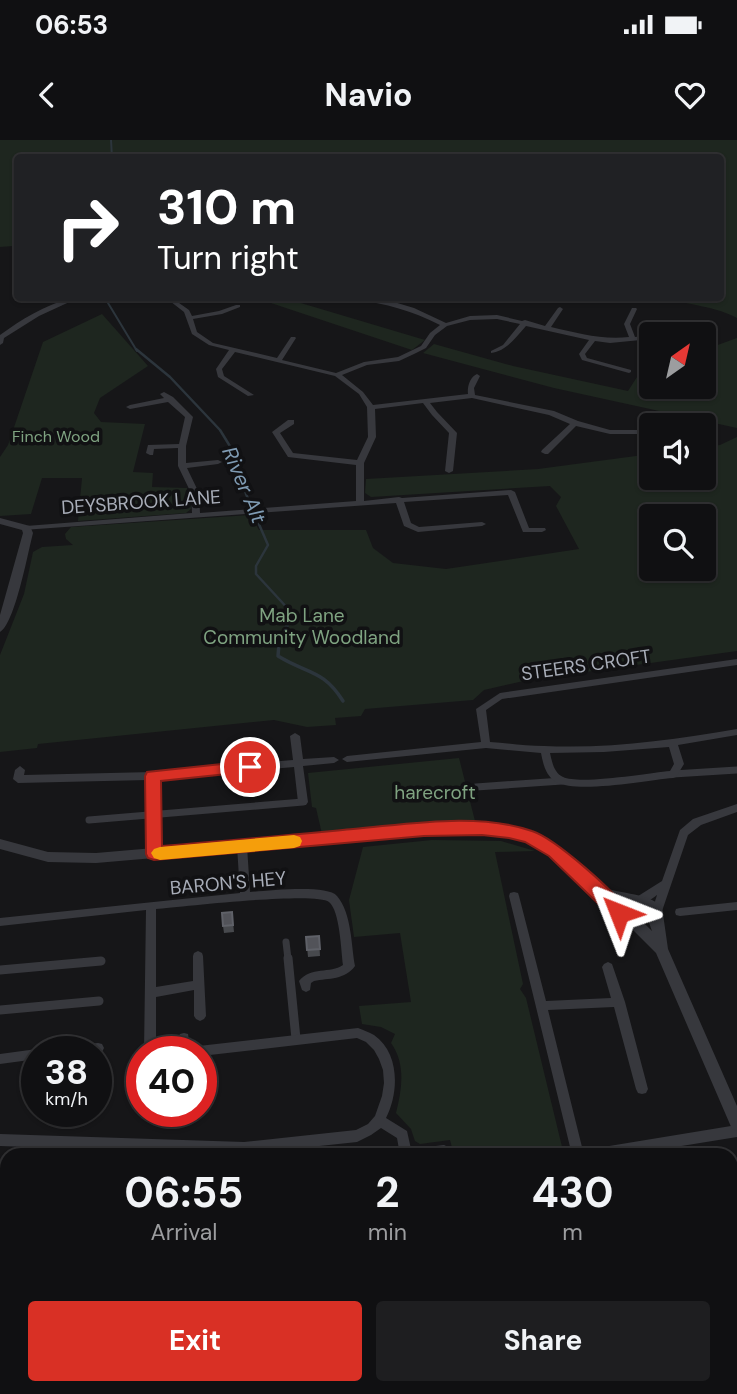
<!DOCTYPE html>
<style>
:root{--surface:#101012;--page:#1e1e20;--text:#f1f3f6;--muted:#9c9d9f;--line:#303032;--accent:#d93025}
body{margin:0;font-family:"DM Sans",sans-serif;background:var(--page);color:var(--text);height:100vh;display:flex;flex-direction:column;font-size:26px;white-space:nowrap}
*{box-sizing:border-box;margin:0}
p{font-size:23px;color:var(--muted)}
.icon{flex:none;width:38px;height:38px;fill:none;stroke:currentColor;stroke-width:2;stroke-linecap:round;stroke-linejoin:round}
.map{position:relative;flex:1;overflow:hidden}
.details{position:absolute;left:0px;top:1008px;width:738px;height:247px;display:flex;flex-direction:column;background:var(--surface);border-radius:21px 21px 0 0;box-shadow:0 2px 5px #0004,0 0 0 2px var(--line)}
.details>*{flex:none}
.hud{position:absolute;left:14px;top:14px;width:710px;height:147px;border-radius:7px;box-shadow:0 2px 5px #0004,0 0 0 2px var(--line);background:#202124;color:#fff;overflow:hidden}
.needle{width:46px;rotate:34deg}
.buttons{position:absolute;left:639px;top:182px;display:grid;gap:14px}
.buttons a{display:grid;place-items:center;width:77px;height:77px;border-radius:7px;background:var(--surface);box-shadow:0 2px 5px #0004,0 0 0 2px var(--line);font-size:35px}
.speed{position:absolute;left:21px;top:896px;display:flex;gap:14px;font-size:35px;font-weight:700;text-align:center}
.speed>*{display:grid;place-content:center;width:91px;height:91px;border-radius:50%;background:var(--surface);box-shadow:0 2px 5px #0004,0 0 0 2px var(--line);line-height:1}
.speed small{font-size:18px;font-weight:400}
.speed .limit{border:10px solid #d22;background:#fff;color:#111}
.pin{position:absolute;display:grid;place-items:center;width:60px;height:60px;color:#fff;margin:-30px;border:4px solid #fff;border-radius:50%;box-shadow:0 2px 7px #0007}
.me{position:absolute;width:77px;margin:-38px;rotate:315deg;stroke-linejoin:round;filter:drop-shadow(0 0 5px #0008)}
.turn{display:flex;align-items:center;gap:24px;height:147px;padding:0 28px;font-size:32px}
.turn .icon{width:91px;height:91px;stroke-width:2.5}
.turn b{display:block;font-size:49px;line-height:60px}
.eta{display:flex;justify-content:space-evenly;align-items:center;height:119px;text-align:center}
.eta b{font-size:42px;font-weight:700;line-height:49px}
.action{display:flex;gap:14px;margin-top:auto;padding:14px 28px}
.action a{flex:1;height:80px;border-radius:7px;background:var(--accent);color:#fff;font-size:28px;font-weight:700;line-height:80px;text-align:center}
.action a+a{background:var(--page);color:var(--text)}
.status{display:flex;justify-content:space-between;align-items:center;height:49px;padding:0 35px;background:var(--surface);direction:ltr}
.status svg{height:19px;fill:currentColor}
header{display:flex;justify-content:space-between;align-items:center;height:91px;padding:0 28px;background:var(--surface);font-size:32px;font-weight:700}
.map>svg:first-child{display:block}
</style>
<div class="status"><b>06:53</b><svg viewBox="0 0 49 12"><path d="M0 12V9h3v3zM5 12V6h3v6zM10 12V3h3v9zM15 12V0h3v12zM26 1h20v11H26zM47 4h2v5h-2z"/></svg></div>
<header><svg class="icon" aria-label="back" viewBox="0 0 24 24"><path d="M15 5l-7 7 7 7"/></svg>Navio<svg class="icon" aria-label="heart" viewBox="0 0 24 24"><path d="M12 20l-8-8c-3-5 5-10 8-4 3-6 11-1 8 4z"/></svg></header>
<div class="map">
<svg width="737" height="1254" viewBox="0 0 737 1254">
<rect width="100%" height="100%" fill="#161618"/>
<path fill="#1e261f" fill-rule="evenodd" d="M0,0H737V178C724,171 710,168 696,165C619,148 539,171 461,158H721V18H18L17,109H12L13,106L0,107Z
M256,158H284L425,200L412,210Z
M102,174L148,226L100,258L94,273L101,282L145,284L133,332L153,333L152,347L187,348L191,369L186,373L78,381L82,338H42L31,374L0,376V317L8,305L43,202Z
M737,198V288L554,248L423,213L434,204L513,226L628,251L637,237L651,232V247H704V210Z
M737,297V511L528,540L484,550L473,560L365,569L361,576L335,578L336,585L307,587L274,580L38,604L37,608L0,612V515L24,454L33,412L42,407L73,405L66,399L65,394L71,387L250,375L259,390H366L373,408L393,423L446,429L579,409L556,366L561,357L550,346L371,357L365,353L366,339L538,329L651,314V338H704V307L720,305ZM651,376H704V429H651Z
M459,618L475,681L322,694L316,668L312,667L308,633Z
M432,700L501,701L535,711L495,712L523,844L520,849L526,858L564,1015H454L450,1000L420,1004L415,1001L411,989L396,973C402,949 406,924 391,903L395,894L381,887L362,884L359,866L411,862L400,793L354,797L349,760L363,707Z
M7,1242V1248H548L549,1254H5Z"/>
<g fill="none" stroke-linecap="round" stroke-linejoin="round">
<path stroke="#2c353c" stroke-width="2" d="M111,0L112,18
M105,158L137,211"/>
<path stroke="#2c353c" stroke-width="2.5" d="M136,209L170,237L220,290L236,316L246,354L268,405L256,426V434L291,472L290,478"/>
<path stroke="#2c353c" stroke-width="3.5" d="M291,476L279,504L278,516C307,534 323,529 343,561"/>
<path stroke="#37383d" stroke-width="7" d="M673,634L737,630
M476,647L562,641
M89,680L303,662
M286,802L288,819"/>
<path stroke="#37383d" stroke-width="9" d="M288,818L296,899
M0,830L101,821
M0,870L99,861"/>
<path fill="#37383d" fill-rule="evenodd" d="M70,158H78L39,176L4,198L3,203L0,205V195C22,179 44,166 70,158Z
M166,158H172L189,170L192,176L219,171L236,165H240V167L222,174L193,179L197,192L213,203L277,218L291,197H295L296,198L282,220L336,233L364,222L398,217L421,206L430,193L440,185C412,171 386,163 355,160L352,158H369L394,162L414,168L446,183L470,176L497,175L522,181L525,180L545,186L558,168L560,167L563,169L551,187C577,193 602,200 629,197L624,184L632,168H636L637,169L630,184L635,197L651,195V199L610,203L595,201L585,214L587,218L631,230V232L629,233L582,220L579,214L589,200L526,186C515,198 507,211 491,213V211L503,205L520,184L497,179L470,180L447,186L435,195L426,208L414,214L399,221L367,225L342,235L363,252L373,265L468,254C467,247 470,237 477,234L480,236L474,248L475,255L554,271L578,281L610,290H651V294H610L576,286L548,314H545L541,312L542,310L570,284L549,275L472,258L430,263L437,272L457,293L453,331L449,333L445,331L449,293L432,275L423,263L375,269L376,297L364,323V361L399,357L402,358L511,350L515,352L529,388H545L546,390L542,392H523L508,355L404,362L411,383L419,387L482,382L486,384L482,386L418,392L404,386L396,363L23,390L22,388L26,386L192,373L191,353L178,326V308L154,309L153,315H150L146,313L148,305L179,304L185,277L168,262L130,269L126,267L130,265L164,258L160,254L164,252L173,257L193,277L186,306V323L218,320L222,322L218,324L187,328L199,353L200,373L356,361V325L288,317L272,292L288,280H294V284L280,293L293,313L357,320L368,297L367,267L359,254L335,236L235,212L222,229L224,236L254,255L248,256L218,237L216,229L229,210L209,205L192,194L184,172Z
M699,183L704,184L697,194H691Z
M737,519V525L502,559L486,570L490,602C508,603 526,606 544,606C609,609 673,600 737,589V595L678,605L684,624L676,637L673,638C647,640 578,654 556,642C546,636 543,624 541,613L486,608L347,622L342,619L347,616L481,602L476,569L500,553ZM669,607L674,624L670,631C649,633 580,645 563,637C554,633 552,622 550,613L604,612Z
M295,593L300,596L303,619L334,617L339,620L334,623L303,626L308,662L306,665H300L298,662L294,627L158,639L159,714L158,717H150L149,714L148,640L18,643L13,639L15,630L20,626L25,630L24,635L153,632L293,620L290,596Z
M737,664V672L701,685L688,695L661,774L657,775L653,774L652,771L657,755C651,759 643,767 635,764L634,761L635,758L662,741L680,690L693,679Z
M242,702L246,703L247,706L250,752C267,751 327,744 337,756C352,774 351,805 355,826C345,840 329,838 314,841L311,843L310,850L306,852L302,850L299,841C311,826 330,834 343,825C341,810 340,771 329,762C316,751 181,767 156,769V847L193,841V816L194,813L198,811L202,813L203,816L206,876L204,879L200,881L196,879L194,876V850L156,857V912H144L146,770L0,786V778L240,753L237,706L238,703Z
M514,752L518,753L519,756L546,861L611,858L602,827L604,824L608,822L612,824L625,862L648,949L646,953L642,954L638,953L636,949L614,867L548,870L584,1015H572L509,756L510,753Z
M737,762V770L680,776L676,775L675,772L676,769L680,768Z
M358,888C363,890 369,892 374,895C400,913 399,953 386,978L407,991L411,1009L444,1005L448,1007L450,1011L448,1015H400L397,998L381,988L371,995L357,1002L244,1014L0,1006V994L244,1002L356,990L368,984L375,976L382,956L384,943L383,930L379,919L374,910L366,902L357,898L201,916V912H179L178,898L180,894L184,893L188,894L190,907Z
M98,903L102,904L104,908L102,912L96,913V912H56L58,908L62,907Z
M37,909L42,912H37V919L0,924V914Z
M737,985V997L626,1015H585L587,1011L591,1009Z
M630,1248H644L647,1254H633Z"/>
<path fill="#37383d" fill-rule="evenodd" d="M0,378L30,386L33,393C28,412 15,484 0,492V475L23,393L22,390L0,384Z
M482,683C510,686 540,691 562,710C574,720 584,735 597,744C617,756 644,750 662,767L668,809L737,966V991L732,989L656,813L630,787L609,772L550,715L526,701L509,696L482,693L424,695L96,723L48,722L0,709V699L48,712L96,713L424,685ZM615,760C627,763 640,764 650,773L648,780L652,791L640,779Z"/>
</g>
<path fill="#47494d" d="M232,772L234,792L224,793L223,786Z
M319,796L320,816L308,817L306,797Z"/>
<path fill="#525359" stroke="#5f6168" stroke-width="2" d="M232,772L233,785L223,786L222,773Z
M319,796L320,809L307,810L306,797Z"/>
<path fill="#d93025" stroke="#8d1f18" stroke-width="2" d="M250,621L256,623L258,627L256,631L161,641L162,706C226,701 289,695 353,689C410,684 477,672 532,691C554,698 618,753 628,773L626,778H613L549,716L525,702L509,698L482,695L424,696L154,720L148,718L146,714L145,636L147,632Z"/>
<path fill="#f59e0b" d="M294,695L300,697L302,701L300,706L294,708L160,720L154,718L151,713L154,709L160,707Z"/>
<g text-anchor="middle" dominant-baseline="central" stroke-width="7" stroke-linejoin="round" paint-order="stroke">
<g font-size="16" fill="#7fa381" stroke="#111113">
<text x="56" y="296">Finch Wood</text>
</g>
<g font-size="19" fill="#a8adb8" stroke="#111113">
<text transform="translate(141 362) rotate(-4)">DEYSBROOK LANE</text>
<text transform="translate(586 525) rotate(-8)">STEERS CROFT</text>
<text transform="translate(228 743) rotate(-5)">BARON'S HEY</text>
</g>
<g font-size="19" fill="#7fa381" stroke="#111113">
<text x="302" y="475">Mab Lane<tspan x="302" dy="22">Community Woodland</tspan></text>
<text x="435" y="652">harecroft</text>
</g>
<g font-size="21" font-style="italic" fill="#7f9bb3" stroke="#111113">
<text transform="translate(244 345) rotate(67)">River Alt</text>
</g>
</g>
</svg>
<div class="buttons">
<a><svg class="needle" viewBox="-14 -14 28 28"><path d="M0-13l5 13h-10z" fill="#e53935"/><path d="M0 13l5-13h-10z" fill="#9c9d9f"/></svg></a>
<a><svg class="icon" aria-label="sound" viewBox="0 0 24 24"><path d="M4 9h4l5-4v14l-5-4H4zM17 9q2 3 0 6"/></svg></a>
<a><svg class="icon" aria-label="search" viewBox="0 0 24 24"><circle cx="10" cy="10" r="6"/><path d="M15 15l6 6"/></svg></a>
</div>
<div class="speed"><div>38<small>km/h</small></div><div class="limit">40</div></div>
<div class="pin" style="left:250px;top:627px;background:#d93025"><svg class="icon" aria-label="arrive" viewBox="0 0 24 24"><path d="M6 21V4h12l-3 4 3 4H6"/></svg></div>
<svg class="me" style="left:619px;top:773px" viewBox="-20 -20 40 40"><path d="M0-17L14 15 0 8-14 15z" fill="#d93025" stroke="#fff" stroke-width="4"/></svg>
<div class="hud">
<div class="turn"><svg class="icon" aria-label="right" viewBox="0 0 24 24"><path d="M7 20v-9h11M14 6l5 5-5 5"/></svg><div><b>310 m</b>Turn right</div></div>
</div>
<section class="details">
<div class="eta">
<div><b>06:55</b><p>Arrival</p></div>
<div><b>2</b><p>min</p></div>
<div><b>430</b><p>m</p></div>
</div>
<div class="action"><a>Exit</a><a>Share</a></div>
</section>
</div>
